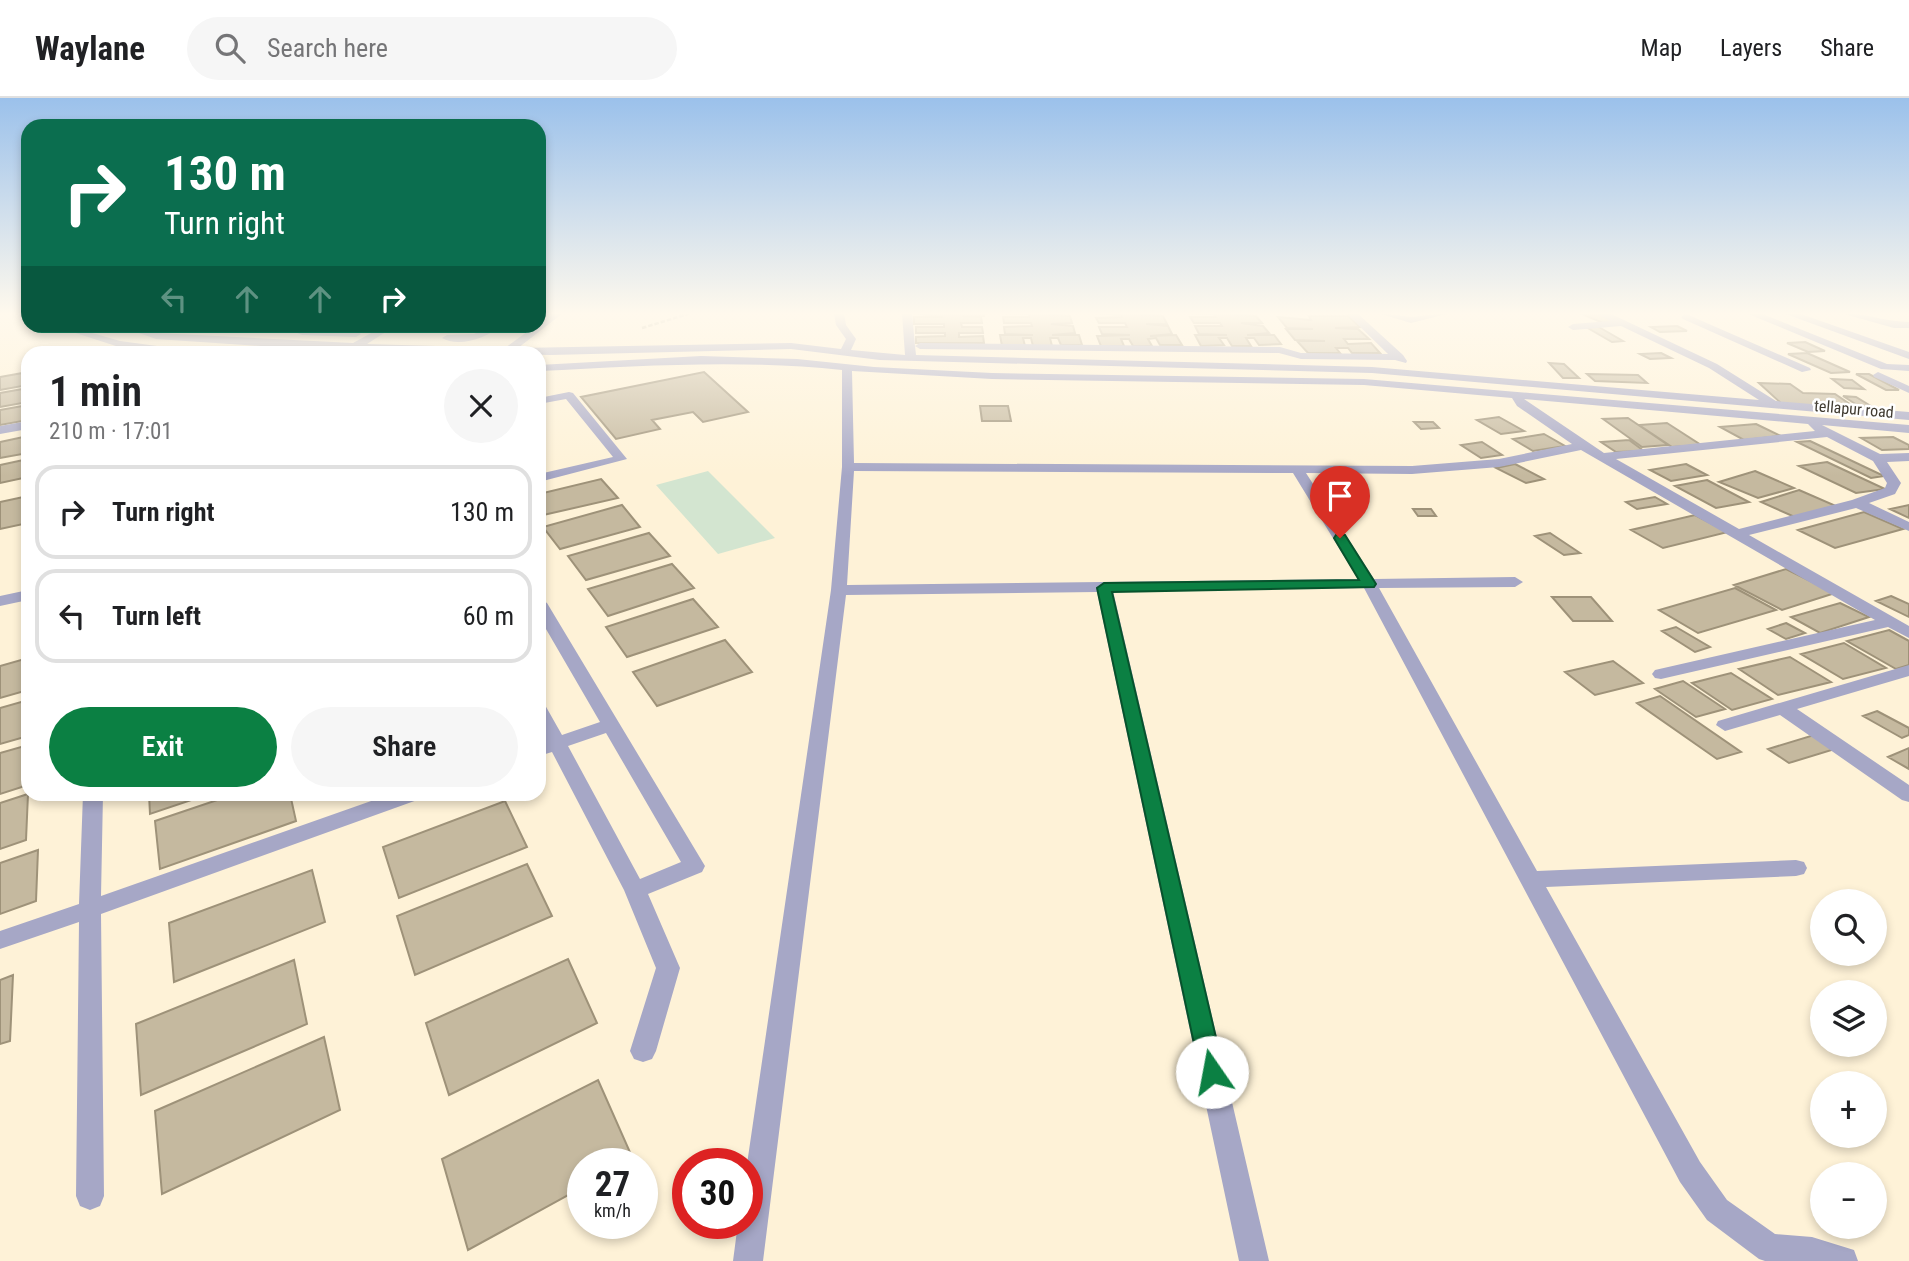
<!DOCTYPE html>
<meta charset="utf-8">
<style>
:root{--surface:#fff;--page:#f6f6f6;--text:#202124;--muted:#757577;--line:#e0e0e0;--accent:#0b8043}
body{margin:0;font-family:"Roboto Condensed",sans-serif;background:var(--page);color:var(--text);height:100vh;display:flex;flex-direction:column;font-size:26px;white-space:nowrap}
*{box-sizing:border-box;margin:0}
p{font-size:23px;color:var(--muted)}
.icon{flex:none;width:38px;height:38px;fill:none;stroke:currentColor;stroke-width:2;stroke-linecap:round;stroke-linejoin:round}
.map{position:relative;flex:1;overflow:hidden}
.details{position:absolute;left:21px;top:248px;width:525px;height:455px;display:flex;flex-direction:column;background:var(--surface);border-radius:21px;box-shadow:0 4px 10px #0003}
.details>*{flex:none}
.hud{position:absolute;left:21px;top:21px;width:525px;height:214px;border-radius:21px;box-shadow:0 4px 10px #0003;background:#0b6e4f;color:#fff;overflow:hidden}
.tools{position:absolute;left:1810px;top:791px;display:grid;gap:14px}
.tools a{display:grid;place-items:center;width:77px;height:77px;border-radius:50%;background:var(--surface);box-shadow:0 4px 10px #0003;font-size:35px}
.speed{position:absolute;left:567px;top:1050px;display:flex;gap:14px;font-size:35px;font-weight:700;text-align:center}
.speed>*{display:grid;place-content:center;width:91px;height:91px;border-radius:50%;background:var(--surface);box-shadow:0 4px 10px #0003;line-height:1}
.speed small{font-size:18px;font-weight:400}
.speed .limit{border:10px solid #d22;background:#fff;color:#111}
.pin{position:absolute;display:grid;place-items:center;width:60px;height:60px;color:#fff;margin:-72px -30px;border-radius:50% 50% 50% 0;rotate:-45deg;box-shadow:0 0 7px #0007}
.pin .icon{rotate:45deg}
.me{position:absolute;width:77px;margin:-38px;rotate:348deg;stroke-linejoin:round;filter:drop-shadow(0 0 5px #0008)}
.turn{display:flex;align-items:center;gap:24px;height:147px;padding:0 28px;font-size:32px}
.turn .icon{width:91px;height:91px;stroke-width:2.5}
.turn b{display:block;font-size:49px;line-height:60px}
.lanes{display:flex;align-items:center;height:66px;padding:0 28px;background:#0003;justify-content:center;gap:35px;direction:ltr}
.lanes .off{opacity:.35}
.round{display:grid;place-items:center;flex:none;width:74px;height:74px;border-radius:37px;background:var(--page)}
.head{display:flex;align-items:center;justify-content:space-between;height:119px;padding:0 28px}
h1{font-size:42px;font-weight:600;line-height:52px}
.cta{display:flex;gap:14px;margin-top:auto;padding:14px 28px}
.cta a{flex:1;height:80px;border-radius:42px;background:var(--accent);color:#fff;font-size:28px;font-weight:600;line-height:80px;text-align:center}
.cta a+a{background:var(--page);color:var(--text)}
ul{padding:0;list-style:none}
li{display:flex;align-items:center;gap:21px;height:94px;margin:0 14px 10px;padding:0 14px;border:4px solid var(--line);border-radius:21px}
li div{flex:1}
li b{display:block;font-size:26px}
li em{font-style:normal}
header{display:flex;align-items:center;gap:42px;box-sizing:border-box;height:98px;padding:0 35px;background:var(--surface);border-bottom:2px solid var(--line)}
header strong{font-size:33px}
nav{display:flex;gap:38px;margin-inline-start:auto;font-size:24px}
.search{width:490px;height:63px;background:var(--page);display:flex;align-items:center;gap:18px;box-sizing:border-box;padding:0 24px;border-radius:38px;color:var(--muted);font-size:26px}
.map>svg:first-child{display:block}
</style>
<header>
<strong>Waylane</strong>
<div class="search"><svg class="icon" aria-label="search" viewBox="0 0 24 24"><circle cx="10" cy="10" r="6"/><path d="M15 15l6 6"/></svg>Search here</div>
<nav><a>Map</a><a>Layers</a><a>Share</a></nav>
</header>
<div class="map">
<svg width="1909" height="1163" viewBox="0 0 1909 1163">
<rect width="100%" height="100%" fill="#fef2d7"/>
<path fill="#d3e5d0" d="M708,373L775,440L718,456L656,387Z"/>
<path fill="#c5b99f" stroke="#9e9279" stroke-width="2" d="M915,215H984V218H962L981,219L982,225H961L962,229H982L983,235H959V239L983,238L984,245H916V239L945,238V235H916V229H944V226H914V219H943Z
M1004,215H1067L1048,217L1070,218L1072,225L1051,226L1073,228L1075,235L1052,237H1079L1082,247H1061L1058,240H1050L1052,248H1033L1031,240H1023L1025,248H1002L1000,237H1033L1005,236L1004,229L1032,228L1031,225H1004L1003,219H1029V216Z
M1096,215H1160L1141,217L1163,218L1167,226H1146L1168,228L1172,236L1150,238L1176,237L1182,247H1160L1156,240L1148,241L1152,248H1133L1129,241H1121L1124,248H1101L1097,238L1130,237L1102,236L1099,229H1127L1125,225H1099L1096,220L1122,219L1121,217Z
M1189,215H1253L1234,217L1256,218L1262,225H1241L1263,228L1269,235L1247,237H1274L1281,246L1259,247L1254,240H1246L1251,248H1232L1227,240H1219L1224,247L1201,248L1195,237H1227L1199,236L1195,228H1222L1220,225H1194L1190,219H1216L1214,216Z
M1580,215H1600L1619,224L1603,225Z
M1309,218H1348L1360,229L1335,230L1358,231L1369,241H1344L1348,246L1371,245L1380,255H1352L1348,250H1336L1340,255H1308L1297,243H1325L1295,242L1286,231H1313L1287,230L1278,219L1311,222Z
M1597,228L1623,243L1612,244L1586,229Z
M1677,228L1687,233L1660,234L1651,229Z
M1805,244L1825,253L1808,254L1787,245Z
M1661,255L1671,260L1650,261L1640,256Z
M1807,255L1850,274L1831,275L1788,256Z
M1549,265L1564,266L1579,280H1563Z
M28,274V287L0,292V279Z
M704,274L748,314L703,324L693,314L652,322L660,331L616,341L581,299Z
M1587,276L1638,277L1647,285L1595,283Z
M1856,276H1869L1899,292H1886Z
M1832,281L1852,282L1864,291L1844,290Z
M1759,285L1790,286L1803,295L1835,296L1854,309L1783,307Z
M28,290V304L0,309V295Z
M1843,298L1856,299L1879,313L1865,312Z
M28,307V322L0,327V312Z
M980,308H1008L1011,323H982Z
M1499,319L1524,333L1501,336L1477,322Z
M1628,320L1668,347L1642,349L1603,321Z
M1414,324H1433L1439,330L1421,331Z
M1667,325L1701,347L1672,349L1639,327Z
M1756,326L1781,338L1744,342L1720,329Z
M1544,336L1565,348L1533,353L1513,341Z
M28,338V355L0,360V344Z
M1893,339L1909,347V351L1882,352L1861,340Z
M1629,342L1644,353L1616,354L1601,344Z
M1810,343L1884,378L1871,380L1797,344Z
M1482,344L1502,357L1481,360L1461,347Z
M28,361V379L0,385V367Z
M1827,364L1885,391L1856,395L1799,368Z
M1515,366L1544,381L1526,385L1496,370Z
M1686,366L1707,377L1671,383L1650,372Z
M1755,373L1794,390L1758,400L1719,384Z
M601,381L618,400L539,418V396Z
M1707,382L1749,404L1716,410L1675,388Z
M1799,392L1836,408L1797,420L1761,404Z
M28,398V425L0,431V404Z
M1655,399L1667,406L1637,411L1626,404Z
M622,407L640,429L560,451L543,429Z
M1909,407V420L1890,411Z
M1413,411H1431L1436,418H1418Z
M1864,414L1903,431L1835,450L1798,432Z
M1695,417L1728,434L1663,450L1631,432Z
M649,435L670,458L586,482L568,458Z
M1550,435L1580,455L1564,457L1535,438Z
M672,466L694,490L608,518L588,491Z
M1786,471L1835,495L1782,512L1734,487Z
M1735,490L1776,512L1698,535L1659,512Z
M1891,498L1909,506V519L1876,503Z
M1552,499H1591L1612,523H1573Z
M693,501L718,529L627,559L606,529Z
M1840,505L1869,519L1820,535L1791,519Z
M1786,525L1805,535L1786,541L1768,531Z
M1676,529L1710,549L1695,554L1662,533Z
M1889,532L1909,543V567L1896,571L1847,543Z
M725,542L752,574L657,608L633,574Z
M1844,545L1886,570L1843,581L1801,556Z
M1790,559L1831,584L1778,597L1739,571Z
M28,560V592L0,600V568Z
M1613,563L1643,585L1595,597L1565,574Z
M1731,575L1772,601L1732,612L1692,585Z
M1683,583L1725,611L1696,619L1655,591Z
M1660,598L1741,654L1717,661L1637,605Z
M28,602V638L0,646V610Z
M1877,613L1909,630V637L1902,640L1863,618Z
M1814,637L1835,651L1789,665L1768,651Z
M28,647V687L0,696V655Z
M1909,650V671L1888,659Z
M28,696L26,742L0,751V705Z
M149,696H209L150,716Z
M235,696H290L296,723L160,771L155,723Z
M505,703L527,749L399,800L383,749Z
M38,752L36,803L0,816V765Z
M527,766L552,818L415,877L397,818Z
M312,772L325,824L174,884L169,825Z
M568,861L597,925L449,997L426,925Z
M294,862L307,926L141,997L136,926Z
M13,877L10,943L0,946V882Z
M324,939L340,1012L162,1096L155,1013Z
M598,982L633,1061L624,1066H583V1089L468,1152L442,1061Z"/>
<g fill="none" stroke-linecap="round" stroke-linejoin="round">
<path stroke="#aea591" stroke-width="2.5" stroke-dasharray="4.5 2" stroke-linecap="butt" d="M642,230L691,215"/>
<path fill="#a6a7c6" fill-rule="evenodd" d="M18,215H28V220Z
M552,215H563L518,250L791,245L841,251L846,241L836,227L834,215H844L846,227L856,241L851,252L905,257L902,215H912L915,248L920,245L1280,249L1301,255L1388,256L1346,215H1357L1403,257L1407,263L1406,265L1395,262L1301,261L1279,255L920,251L915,248L916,257L1372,269L1759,302L1709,270L1621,228L1573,232L1568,229L1573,226L1610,223L1596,215H1609L1717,266L1776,303L1909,314V322L1372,275L880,262L791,251L550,257L275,249L156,241L119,228H133L157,235L353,245L384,228H395L367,246L505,250L535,228H539Z
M1378,215L1411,219L1450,215L1411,225Z
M1746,215H1760L1887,266L1909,267V273L1881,271Z
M1783,215H1798L1909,254V261Z
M1841,215C1865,215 1886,224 1909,224V230H1894Z
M1686,216L1810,270L1811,272L1802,274L1683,221L1681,219Z
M54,228H68L120,243L216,256H178L119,249Z
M292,228L356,233L361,236L356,239L302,237L293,233Z
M490,228H501C487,240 458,250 442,240L447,237L474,236Z
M701,258L797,261L874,269L992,275L1364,281L1909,327V335L1822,327L1880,356L1909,355V363L1887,364L1901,385L1895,396L1869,405L1909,424V433L1856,410L1749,437L1909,528V540L1888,529L1661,581L1655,580L1652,576L1655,572L1875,522L1581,352L1499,369L1412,376L1306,375L1374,481L1515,479L1523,484L1515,489L1379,490L1537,773L1796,762L1804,764L1807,770L1804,776L1796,778L1546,789L1700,1064L1727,1102L1775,1136L1812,1139L1854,1152L1858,1163H1765L1759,1161L1707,1122L1680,1084L1364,490L1113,493L1269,1163H1239L1097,494L846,497L763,1163H733L738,1125H747V1066L831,492L842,369V272C740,261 640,268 539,273V267ZM852,273L992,281L1364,287L1512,300L1517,308L1572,346L1499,361L1412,368L854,365ZM1524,301L1808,326L1815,333L1604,355ZM1827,339L1873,363L1887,385L1885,390L1852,402L1739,431L1616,361ZM854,373L1293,375L1358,481L847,487Z
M1878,274L1909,288V295L1874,279L1873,277Z
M569,294L573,295L627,361L539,384V376L613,359L566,301L539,306V300Z
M28,323V331L0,336V328Z
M28,492V502L0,508V498Z
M539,500L547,505L705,768L702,774L648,796L680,870L656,953L652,961L643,964L634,961L630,953L656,870L624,792L552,654L539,658V645L546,643L539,628V605L545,607L562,637L600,624L539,519ZM606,635L681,764L640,781L568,648Z
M1909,567V578L1797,611L1909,687V704L1902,702L1780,617L1725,633L1716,627L1718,623Z
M83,696H103L101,798L391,696H423L420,701L101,816L104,1098L100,1108L90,1112L80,1108L76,1098L79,824L0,851V833L79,806Z"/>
</g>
<linearGradient id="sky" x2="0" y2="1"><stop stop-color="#9bc1eb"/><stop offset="0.57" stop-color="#fff9ed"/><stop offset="1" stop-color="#fff9ed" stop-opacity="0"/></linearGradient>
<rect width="1909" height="378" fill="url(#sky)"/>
<path fill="#0b8043" stroke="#07532c" stroke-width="2" d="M1336,437H1345L1376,486L1374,489L1112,494L1224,974L1220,982L1212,985L1203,982L1200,974L1097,490L1104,485L1359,482L1334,440Z"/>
<g text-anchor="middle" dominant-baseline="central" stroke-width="5" stroke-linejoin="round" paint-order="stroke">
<g font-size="16" fill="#403b31" stroke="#fff">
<text transform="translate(1854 311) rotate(5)">tellapur road</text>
</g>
</g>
</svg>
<div class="tools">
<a><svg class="icon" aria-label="search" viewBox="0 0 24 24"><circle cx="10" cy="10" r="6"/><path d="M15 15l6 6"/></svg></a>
<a><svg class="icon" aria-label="layers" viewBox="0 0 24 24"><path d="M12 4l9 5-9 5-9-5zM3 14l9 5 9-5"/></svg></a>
<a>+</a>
<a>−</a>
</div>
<div class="speed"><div>27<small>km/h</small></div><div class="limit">30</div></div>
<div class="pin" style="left:1340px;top:440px;background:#d93025"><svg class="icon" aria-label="arrive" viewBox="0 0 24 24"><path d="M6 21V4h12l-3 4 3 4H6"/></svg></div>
<svg class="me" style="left:1212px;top:974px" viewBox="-20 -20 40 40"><circle r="19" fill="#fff"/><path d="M0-13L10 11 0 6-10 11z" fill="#0b8043"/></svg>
<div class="hud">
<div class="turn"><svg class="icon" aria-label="right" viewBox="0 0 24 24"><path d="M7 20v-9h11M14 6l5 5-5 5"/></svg><div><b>130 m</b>Turn right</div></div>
<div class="lanes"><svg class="icon off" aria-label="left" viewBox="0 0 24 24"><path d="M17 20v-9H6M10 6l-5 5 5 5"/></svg><svg class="icon off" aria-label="ahead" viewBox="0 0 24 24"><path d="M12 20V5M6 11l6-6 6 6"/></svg><svg class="icon off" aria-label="ahead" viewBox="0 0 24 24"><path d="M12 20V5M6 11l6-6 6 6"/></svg><svg class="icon" aria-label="right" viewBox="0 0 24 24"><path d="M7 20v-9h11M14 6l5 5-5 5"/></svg></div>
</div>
<section class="details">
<div class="head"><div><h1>1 min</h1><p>210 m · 17:01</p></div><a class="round"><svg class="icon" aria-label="close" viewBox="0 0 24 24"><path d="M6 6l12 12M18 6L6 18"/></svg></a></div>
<ul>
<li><svg class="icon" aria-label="right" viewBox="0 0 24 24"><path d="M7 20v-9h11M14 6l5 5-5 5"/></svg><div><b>Turn right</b></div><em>130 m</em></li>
<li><svg class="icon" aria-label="left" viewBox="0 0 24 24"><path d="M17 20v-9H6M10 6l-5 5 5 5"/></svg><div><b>Turn left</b></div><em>60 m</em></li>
</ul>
<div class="cta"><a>Exit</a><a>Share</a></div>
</section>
</div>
